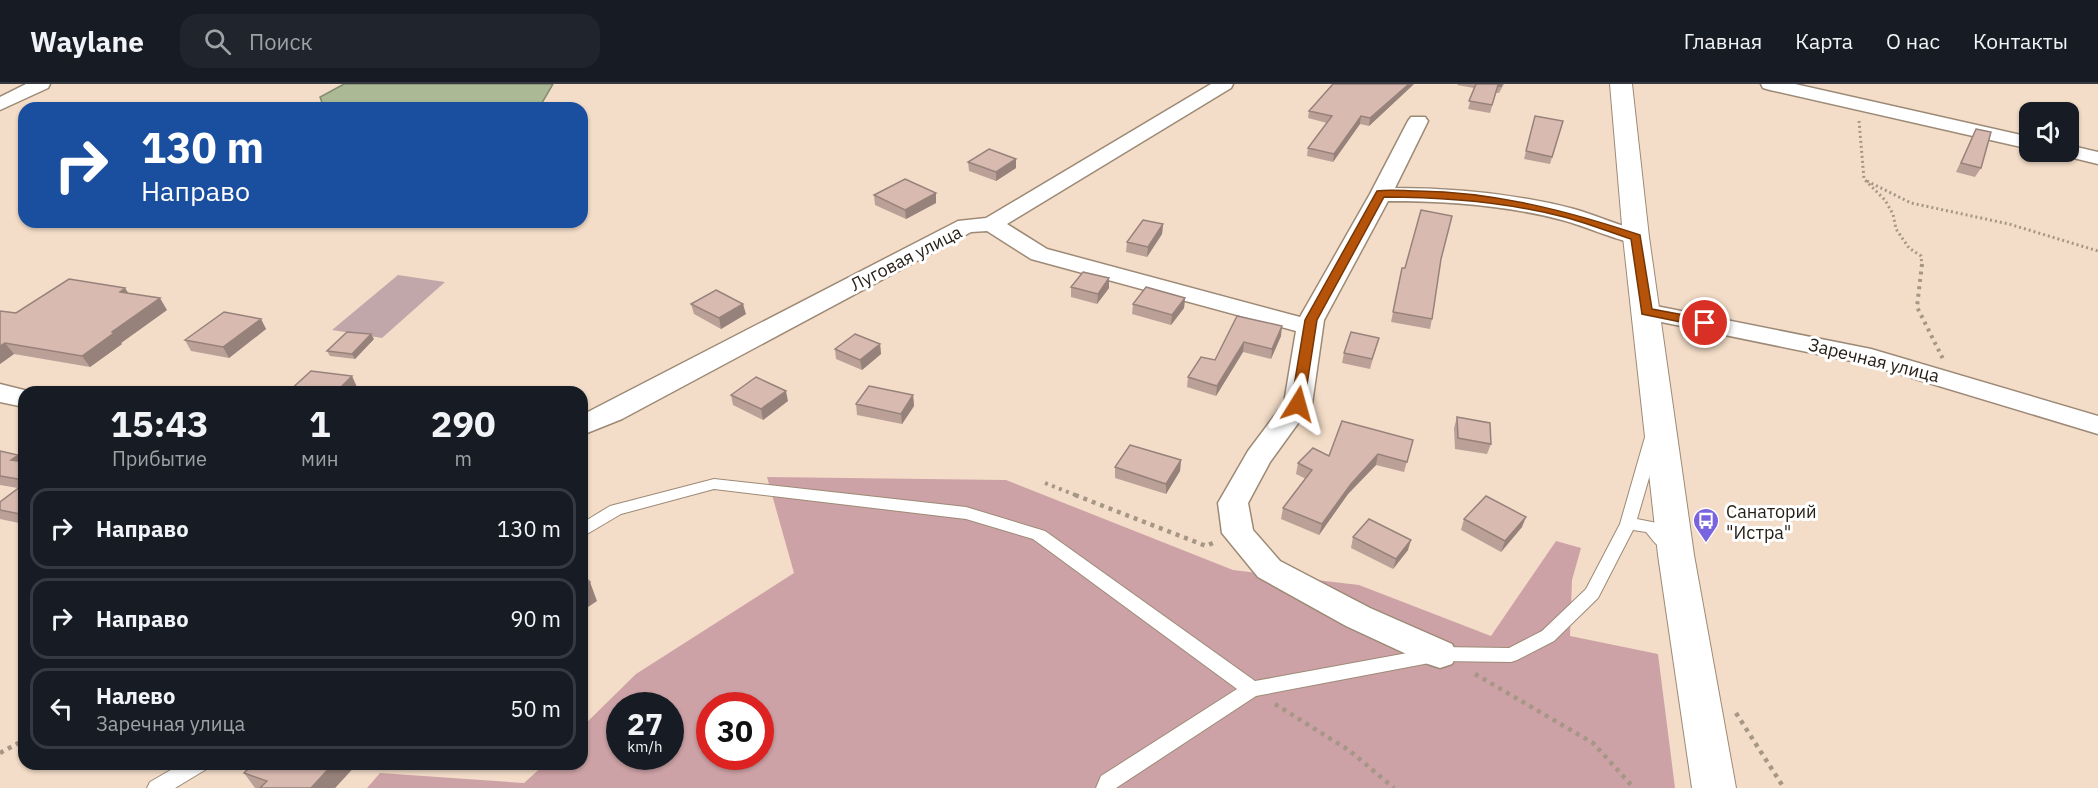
<!DOCTYPE html>
<html lang="ru">
<meta charset="utf-8">
<style>
:root{--surface:#171b24;--page:#20242c;--text:#f1f3f6;--muted:#9ea1a6;--line:#363941}
body{margin:0;font-family:"IBM Plex Sans",sans-serif;background:var(--page);color:var(--text);height:100vh;display:flex;flex-direction:column;font-size:22px;white-space:nowrap}
*{box-sizing:border-box;margin:0}
p{font-size:20px;color:var(--muted)}
.icon{flex:none;width:33px;height:33px;fill:none;stroke:currentColor;stroke-width:2;stroke-linecap:round;stroke-linejoin:round}
.map{position:relative;flex:1;overflow:hidden}
.sheet{position:absolute;left:18px;top:302px;width:570px;height:384px;display:flex;flex-direction:column;background:var(--surface);border-radius:18px;box-shadow:0 2px 4px #0004}
.sheet>*{flex:none}
.guide{position:absolute;left:18px;top:18px;width:570px;height:126px;border-radius:18px;box-shadow:0 2px 4px #0004;background:#1a4fa0;color:#fff;overflow:hidden}
.fabs{position:absolute;left:2019px;top:18px;display:grid;gap:12px}
.fabs a{display:grid;place-items:center;width:60px;height:60px;border-radius:12px;background:var(--surface);box-shadow:0 2px 4px #0004;font-size:30px}
.speed{position:absolute;left:606px;top:608px;display:flex;gap:12px;font-size:30px;font-weight:700;text-align:center}
.speed>*{display:grid;place-content:center;width:78px;height:78px;border-radius:50%;background:var(--surface);box-shadow:0 2px 4px #0004;line-height:1}
.speed small{font-size:15px;font-weight:400}
.speed .limit{border:9px solid #d22;background:#fff;color:#111}
.pin{position:absolute;display:grid;place-items:center;width:51px;height:51px;color:#fff;margin:-26px;border:3px solid #fff;border-radius:50%;box-shadow:0 2px 6px #0007}
.me{position:absolute;width:66px;margin:-33px;rotate:8deg;stroke-linejoin:round;filter:drop-shadow(0 0 4px #0008)}
.turn{display:flex;align-items:center;gap:21px;height:126px;padding:0 24px;font-size:27px}
.turn .icon{width:78px;height:78px;stroke-width:2.5}
.turn b{display:block;font-size:42px;line-height:51px}
.eta{display:flex;justify-content:space-evenly;align-items:center;height:102px;text-align:center}
.eta b{font-size:36px;font-weight:800;line-height:42px}
ul{padding:0;list-style:none}
li{display:flex;align-items:center;gap:18px;height:81px;margin:0 12px 9px;padding:0 12px;border:3px solid var(--line);border-radius:18px}
li div{flex:1}
li b{display:block;font-size:22px}
li em{font-style:normal}
header{display:flex;align-items:center;gap:36px;box-sizing:border-box;height:84px;padding:0 30px;background:var(--surface);border-bottom:2px solid var(--line)}
header strong{font-size:28px}
nav{display:flex;gap:33px;margin-inline-start:auto;font-size:21px}
.search{width:420px;height:54px;background:var(--page);display:flex;align-items:center;gap:15px;box-sizing:border-box;padding:0 21px;border-radius:18px;color:var(--muted);font-size:22px}
.map>svg:first-child{display:block}
</style>
<header>
<strong>Waylane</strong>
<div class="search"><svg class="icon" aria-label="search" viewBox="0 0 24 24"><circle cx="10" cy="10" r="6"/><path d="M15 15l6 6"/></svg>Поиск</div>
<nav><a>Главная</a><a>Карта</a><a>О нас</a><a>Контакты</a></nav>
</header>
<div class="map">
<svg width="2098" height="704" viewBox="0 0 2098 704">
<rect width="100%" height="100%" fill="#f3ddc8"/>
<path fill="#c2a7aa" d="M398,191L445,198L382,254L332,246Z"/>
<path fill="#cda2a6" fill-rule="evenodd" d="M767,393L1006,396L1233,486L1359,501L1491,552L1556,457L1581,464L1572,496L1570,552L1658,570L1675,704H367L380,689L524,699L545,680H582V643L636,590L794,489ZM620,621H670V672H620ZM710,621H760V672H710Z"/>
<path fill="#acb995" stroke="#838a6f" stroke-width="1.5" d="M344,0H553L539,24H324L320,13Z"/>
<g fill="none" stroke-linecap="round" stroke-linejoin="round">
<defs>
<path id="service" d="M1653,348L1661,353L1637,435L1657,439L1676,462L1674,466C1661,470 1654,457 1646,448L1633,446L1598,514L1554,557L1517,576L1511,578L1440,577L1256,612L1116,704H1096L1101,692L1237,605L1033,455L966,435L714,405L621,430L582,453V439L610,422L714,395L966,423L1045,447L1255,597L1440,563L1509,564L1542,547L1586,505L1620,440L1645,353Z
M181,680H208L205,686L175,704H147L150,698Z"/>
<path id="minor" d="M26,0H50L48,4L0,26V13Z
M1211,0H1233L1231,4L1007,140L1047,165L1300,233L1370,110L1408,37L1411,33H1425L1428,37L1395,104C1455,104 1516,110 1574,125C1598,132 1620,142 1644,148L1647,153L1644,158L1636,160C1611,154 1587,143 1562,136C1505,121 1446,117 1388,117L1324,236L1312,320L1270,378L1248,419L1253,446L1280,477L1370,524L1452,560L1457,570L1452,580L1440,584L1428,580L1346,542L1258,493L1222,449L1218,419L1248,367L1284,319L1296,247L1031,175L987,147L971,148L622,335L582,351V331L958,137L986,134Z
M1761,0H1795L2030,53V65L1770,6L1763,4Z
M2068,61L2098,68V80L2061,71L2058,68H2068Z
M1646,220L1871,265L2098,332V350L1866,280L1637,233L1633,228L1637,223Z
M0,300L32,308H24V323L0,318Z"/>
<path id="secondary" d="M1610,0H1632L1649,153L1694,471L1736,704H1692L1658,471L1623,153Z"/>
</defs>
<use href="#service" stroke="#9d8a76" stroke-width="2"/>
<use href="#minor" stroke="#9d8a76" stroke-width="3"/>
<use href="#secondary" stroke="#9d8a76" stroke-width="2"/>
<path stroke="#a69686" stroke-width="3" stroke-dasharray="2 3" stroke-linecap="butt" d="M1859,37L1864,95L1885,116L1893,130L1896,145L1909,164L1921,172L1922,182
M1867,97L1911,119L2009,140L2098,167"/>
<path stroke="#a69686" stroke-width="4" stroke-dasharray="3 4.5" stroke-linecap="butt" d="M1922,180L1917,223L1944,277
M1045,399L1078,412"/>
<path stroke="#a69686" stroke-width="4.5" stroke-dasharray="4 5" stroke-linecap="butt" d="M1075,411L1206,462L1215,458
M1475,590L1593,659L1634,704
M1275,620L1350,667L1394,704
M1736,629L1784,704
M0,669L24,656"/>
<use href="#service" fill="#fff" fill-rule="evenodd"/>
<use href="#minor" fill="#fff" fill-rule="evenodd"/>
<use href="#secondary" fill="#fff" fill-rule="evenodd"/>
</g>
<path fill="#baa097" d="M1333,0H1414L1369,42L1360,40L1333,78L1307,72L1308,64L1327,39L1308,34L1309,27Z
M1458,0H1504L1499,9H1496L1490,29L1468,25L1474,4L1457,1Z
M1535,32L1563,37L1550,80L1524,75Z
M1976,45L1981,84L1975,93L1956,88Z
M968,78L1016,84L996,97L969,87Z
M874,111L936,119L906,135L875,121Z
M1163,140L1162,150L1147,173L1126,168L1127,158Z
M1441,175L1432,235L1430,245L1391,238L1402,184H1405Z
M1071,203L1109,204L1097,220L1071,213Z
M128,209L167,226L121,259L122,260L90,283L14,270L0,280V227L16,229Z
M1185,214L1184,224L1171,241L1132,230L1133,220Z
M691,220L746,230L721,245L694,230Z
M1237,232L1281,252L1271,275L1243,268L1216,312L1187,303L1188,293L1215,276Z
M261,235L266,245L229,274L191,267L185,256Z
M374,255L355,275L330,272L327,267Z
M880,260L881,270L862,286L836,275L835,265Z
M1376,264L1370,285L1342,279L1344,269Z
M731,311L788,317L763,336L733,321Z
M913,311L914,322L902,340L857,331L856,320Z
M1457,333L1491,360L1487,370L1455,365L1454,344Z
M1413,356L1404,388L1376,381L1348,410L1319,451L1281,435L1283,424L1306,395L1296,390L1298,379Z
M0,367L24,378V440L0,435V418L18,404L0,401Z
M1181,376L1180,387L1166,410L1115,394V383Z
M1464,435L1522,443L1501,468L1461,446Z
M1353,453L1408,466L1393,485L1351,464Z
M253,680H357L335,704H255L244,689Z"/>
<path fill="#97827b" d="M1409,0H1414L1369,42L1370,34Z
M1361,32L1360,40L1333,78L1334,70Z
M1016,75V84L996,97V88Z
M936,109V119L906,135L905,126Z
M1163,140L1162,150L1147,173L1148,163Z
M1109,194V204L1097,220L1098,210Z
M125,204L133,216L120,208Z
M160,214L167,226L121,259L122,260L90,283L82,272L112,248Z
M1185,214L1184,224L1171,241L1172,231Z
M743,220L746,230L721,245L719,234Z
M261,235L266,245L229,274L223,263Z
M1282,242L1281,252L1271,275L1272,265Z
M371,250L374,255L355,275L352,270Z
M1244,258L1243,268L1216,312L1217,302Z
M5,259L14,270L0,280V262Z
M880,260L881,270L862,286L860,276Z
M352,292L357,303L352,308H336Z
M786,307L788,317L763,336L761,325Z
M913,311L914,322L902,340L901,330Z
M1378,370L1376,381L1348,410L1319,451L1322,440L1351,400Z
M18,371L24,379L11,376Z
M1181,376L1180,387L1166,410V400Z
M23,428L24,429V435L20,430Z
M1526,433L1522,443L1501,468L1505,457Z
M1411,456L1408,466L1393,485L1396,475Z
M590,498L597,517L582,527V502Z
M333,680H357L335,704H311Z"/>
<path fill="#d8bab0" stroke="#97827b" stroke-width="1.5" d="M1333,0H1409L1370,34L1361,32L1334,70L1308,64L1332,32L1309,27Z
M1476,0H1502L1501,2L1498,1L1492,21L1469,17Z
M1535,32L1563,37L1552,73L1526,67Z
M1976,45L1991,48L1981,84L1961,79Z
M989,65L1016,75L996,88L968,78Z
M905,95L936,109L905,126L874,111Z
M1421,126L1452,132L1441,175L1432,235L1393,228L1402,184H1405Z
M1143,136L1163,140L1148,163L1127,158Z
M1083,188L1109,194L1098,210L1071,203Z
M69,195L125,204L120,208L160,214L112,248L114,249L82,272L5,259L0,262V227L16,229Z
M1146,203L1185,214L1172,231L1133,220Z
M716,206L743,220L719,234L691,220Z
M224,228L261,235L223,263L185,256Z
M1237,232L1282,242L1272,265L1244,258L1217,302L1188,293L1201,273L1215,276Z
M347,248L371,250L352,270L327,267Z
M1351,248L1379,254L1372,275L1344,269Z
M855,250L880,260L860,276L835,265Z
M311,287L352,292L336,308H288Z
M756,293L786,307L761,325L731,311Z
M869,302L913,311L901,330L856,320Z
M1457,333L1490,339L1491,360L1458,354Z
M1342,337L1413,356L1407,378L1378,370L1351,400L1322,440L1283,424L1312,386L1298,379L1313,364L1329,372Z
M1130,361L1181,376L1166,400L1115,383Z
M0,367L18,371L11,376L24,378V396L0,392Z
M24,400V428L20,430L0,426V418Z
M1486,412L1526,433L1505,457L1464,435Z
M1369,435L1411,456L1396,475L1353,453Z
M582,490L590,498L582,502Z
M253,680H333L311,704H260L267,697L244,689Z"/>
<path fill="#b45309" stroke="#753606" stroke-width="1.5" d="M1377,107C1390,105 1405,107 1418,107C1495,108 1568,127 1640,151L1652,225L1705,235L1711,239L1705,243L1642,230L1631,155C1609,148 1587,139 1564,133C1506,118 1444,113 1384,113L1317,236L1304,320L1302,323H1293L1291,320L1305,236Z"/>
<defs>
<symbol id="bus-pin" viewBox="-11 -11 22 30"><path d="M0 17L-7.5 6A9.5 9.5 0 1 1 7.5 6Z" fill="#7963de" stroke="#fff"/><path d="M-5-6H5V4H4V6H2V4H-2V6H-4V4H-5ZM-3.5-4V0h7V-4ZM-3.5 1.2v1.5H-2V1.2ZM2 1.2v1.5H3.5V1.2Z" fill="#fff"/></symbol>
</defs>
<g fill-rule="evenodd">
<use href="#bus-pin" x="1691" y="422" width="30" height="40"/>
</g>
<g text-anchor="middle" dominant-baseline="central" stroke-width="6" stroke-linejoin="round" paint-order="stroke">
<g font-size="18" fill="#241d15" stroke="#fff">
<text transform="translate(906 174) rotate(-27)">Луговая улица</text>
<text transform="translate(1874 276) rotate(14)">Заречная улица</text>
</g>
<g font-size="18" fill="#241d15" stroke="#fff" text-anchor="start">
<text x="1726" y="427">Санаторий<tspan x="1726" dy="21">"Истра"</tspan></text>
</g>
</g>
</svg>
<div class="fabs">
<a><svg class="icon" aria-label="sound" viewBox="0 0 24 24"><path d="M4 9h4l5-4v14l-5-4H4zM17 9q2 3 0 6"/></svg></a>
</div>
<div class="speed"><div>27<small>km/h</small></div><div class="limit">30</div></div>
<div class="pin" style="left:1705px;top:239px;background:#d93025"><svg class="icon" aria-label="arrive" viewBox="0 0 24 24"><path d="M6 21V4h12l-3 4 3 4H6"/></svg></div>
<svg class="me" style="left:1298px;top:320px" viewBox="-20 -20 40 40"><path d="M0-17L14 15 0 8-14 15z" fill="#b45309" stroke="#fff" stroke-width="4"/></svg>
<div class="guide">
<div class="turn"><svg class="icon" aria-label="right" viewBox="0 0 24 24"><path d="M7 20v-9h11M14 6l5 5-5 5"/></svg><div><b>130 m</b>Направо</div></div>
</div>
<section class="sheet">
<div class="eta">
<div><b>15:43</b><p>Прибытие</p></div>
<div><b>1</b><p>мин</p></div>
<div><b>290</b><p>m</p></div>
</div>
<ul>
<li><svg class="icon" aria-label="right" viewBox="0 0 24 24"><path d="M7 20v-9h11M14 6l5 5-5 5"/></svg><div><b>Направо</b></div><em>130 m</em></li>
<li><svg class="icon" aria-label="right" viewBox="0 0 24 24"><path d="M7 20v-9h11M14 6l5 5-5 5"/></svg><div><b>Направо</b></div><em>90 m</em></li>
<li><svg class="icon" aria-label="left" viewBox="0 0 24 24"><path d="M17 20v-9H6M10 6l-5 5 5 5"/></svg><div><b>Налево</b><p>Заречная улица</p></div><em>50 m</em></li>
</ul>
</section>
</div>
